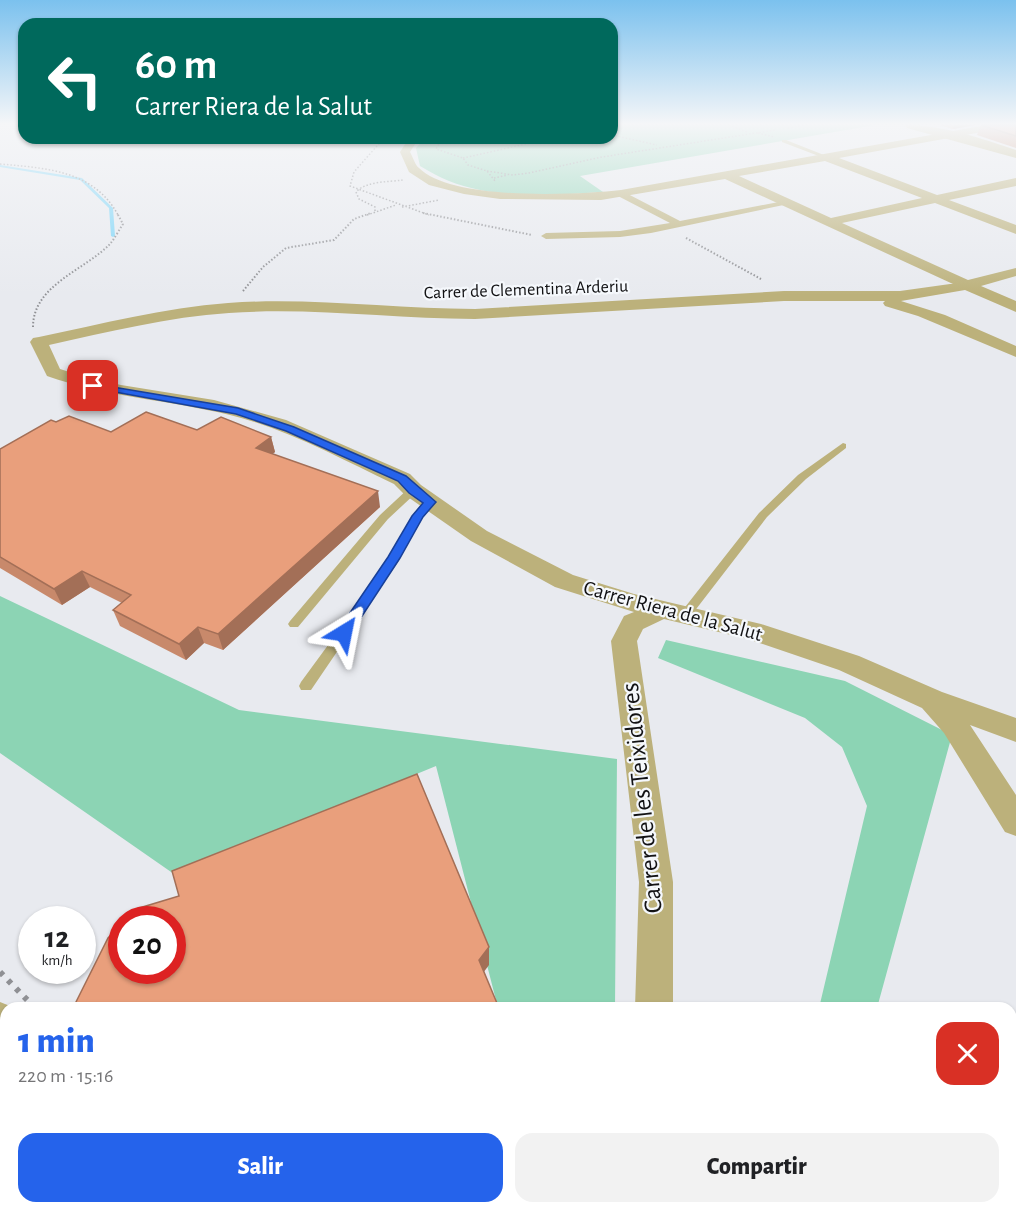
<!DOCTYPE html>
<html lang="es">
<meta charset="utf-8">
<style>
:root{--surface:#fff;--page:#f2f2f2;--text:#202124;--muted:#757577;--accent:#2563eb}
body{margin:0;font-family:"Alegreya Sans",sans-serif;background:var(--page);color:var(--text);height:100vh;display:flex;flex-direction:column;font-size:22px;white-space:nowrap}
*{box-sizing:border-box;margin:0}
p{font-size:20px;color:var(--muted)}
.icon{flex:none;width:33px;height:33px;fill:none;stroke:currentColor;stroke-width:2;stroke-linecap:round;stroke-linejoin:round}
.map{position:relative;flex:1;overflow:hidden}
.sheet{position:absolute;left:0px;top:1002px;width:1017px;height:212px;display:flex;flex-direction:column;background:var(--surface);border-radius:18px 18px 0 0;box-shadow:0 2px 4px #0004}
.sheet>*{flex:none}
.guide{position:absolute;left:18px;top:18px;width:600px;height:126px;border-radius:18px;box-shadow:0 2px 4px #0004;background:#00695c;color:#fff;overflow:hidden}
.speed{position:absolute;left:18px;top:906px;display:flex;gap:12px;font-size:30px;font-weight:700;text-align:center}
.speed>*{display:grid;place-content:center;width:78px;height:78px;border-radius:50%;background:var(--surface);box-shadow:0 2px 4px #0004;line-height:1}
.speed small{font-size:15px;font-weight:400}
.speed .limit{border:9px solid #d22;background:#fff;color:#111}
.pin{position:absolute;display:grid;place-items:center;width:51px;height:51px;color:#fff;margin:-26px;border-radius:12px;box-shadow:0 3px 9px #0006}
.me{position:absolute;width:66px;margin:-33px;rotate:35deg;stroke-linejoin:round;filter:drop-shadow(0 0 4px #0008)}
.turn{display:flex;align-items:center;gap:21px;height:126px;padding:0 18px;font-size:27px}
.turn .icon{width:78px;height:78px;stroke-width:2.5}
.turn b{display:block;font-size:42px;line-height:51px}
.round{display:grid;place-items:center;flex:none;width:63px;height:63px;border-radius:18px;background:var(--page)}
.overview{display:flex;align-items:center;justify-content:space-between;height:102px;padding:0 18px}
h1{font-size:36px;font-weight:800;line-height:45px;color:var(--accent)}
.cta{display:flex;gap:12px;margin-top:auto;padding:12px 18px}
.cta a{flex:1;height:69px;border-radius:18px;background:var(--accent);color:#fff;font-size:24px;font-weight:800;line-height:69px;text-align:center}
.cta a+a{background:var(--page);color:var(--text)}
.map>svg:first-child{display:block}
</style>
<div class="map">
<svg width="1016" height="1213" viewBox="0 0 1016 1213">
<rect width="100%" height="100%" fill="#e8eaef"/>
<path fill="#8cd4b4" d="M612,125H875L580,176L603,192C552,195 497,200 449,181C439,177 429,171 420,166L416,148L425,138H612Z
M0,596L239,710L617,759L615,1008H498L436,766L174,874L0,753Z
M666,640L845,681L952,735L877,1008H819L867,806L842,747L805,718L658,658Z
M549,1208H625L626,1213H551Z
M796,1208H891L892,1213H796Z"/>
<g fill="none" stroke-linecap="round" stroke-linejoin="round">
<path fill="#79d4f8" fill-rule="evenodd" d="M0,165L82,178L113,208L115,236L113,237L111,236L109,208L80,180L0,167Z"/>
<path stroke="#8f9094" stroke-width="1.5" stroke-dasharray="1.5 2" stroke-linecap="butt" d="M729,125L747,132
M788,128L805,125
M758,133L774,137
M612,135L657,145
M384,138L354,172L350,186L429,215
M442,138L436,149L463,158L468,165L487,171L495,181
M463,158L553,138
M0,164C45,168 94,170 118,215
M487,171L513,175L529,173L602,157L775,130
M494,178L508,175
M402,207L439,200
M375,211V207L359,199L356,192C366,181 389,182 403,180
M367,215L396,205"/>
<path stroke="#8f9094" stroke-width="2" stroke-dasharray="1.5 2" stroke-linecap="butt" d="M423,213L532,235
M686,238L761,279
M243,291L263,267L286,248L334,240L354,219L371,213
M33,327C33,285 85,270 110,244C115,238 119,230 123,224L117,213"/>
<path stroke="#8f9094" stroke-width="6" stroke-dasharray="4.5 7" stroke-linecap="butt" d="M0,972L35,1008
M178,1208L182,1213"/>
<path fill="#bcb17b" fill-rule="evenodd" d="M782,140H786L829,157L824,158L782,142Z
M843,443L846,444V448L806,479L767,517L690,617H682L680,614L682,611L759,513L798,475Z
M413,487L417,488L418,490L417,492L388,519L298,627H290L288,624L290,621L380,515L409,488Z
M430,499L435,502L423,517L398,562L311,690H301L299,686L301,682C335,635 372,589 400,538C407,526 416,504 430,499Z"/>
<path fill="#bcb17b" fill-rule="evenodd" d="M618,192H624L680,221L789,200L793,203L651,233L620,237L546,239L541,236L546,233L620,231L670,223L618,196Z"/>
<path fill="#bcb17b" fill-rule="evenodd" d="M987,125H1009L1004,128L839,158L937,195L1016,178V186L949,200L1016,225V234L935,203L842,223L968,280L1016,268V276L981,286L1016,301V312L965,290L901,301L945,315L1016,346V357L918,316L885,306L883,303L885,301H784L475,319C393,319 311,307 229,313C168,317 108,332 49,345L60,369L82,376L121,385L214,400L286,420L410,474L421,485L487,531L573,575L634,594L761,624L859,656L942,692L1016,718V742L970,725L1016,795V836L1005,832L944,733L922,708L839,670L748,639L664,619L643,629L637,641L673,882V1008H635L639,882L611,641L624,616L634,612L555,587L471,541L405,495L394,484C341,459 287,429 230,415C169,400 106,397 47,376L30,342L33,338L39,337C101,324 164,308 228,303C311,297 393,309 475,309L784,291H900L950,284H953L725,179L601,200L500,199L464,194L429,185L409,172L400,152L409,138H419L410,152C413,157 415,165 419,168C452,201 576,195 621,190ZM825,161L922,198L831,218L739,176Z
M632,1208H676L677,1213H633Z"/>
<path fill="#bcb17b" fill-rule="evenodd" d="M905,125C943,125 980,138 1016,150V158L907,128Z
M0,1002L15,1008H6V1057L0,1055Z
M91,1208H148L151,1213H93Z"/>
</g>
<path fill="#c8896b" d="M939,125H975L953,129Z
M981,125H1016V148L977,135Z
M56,422L111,432L197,430L271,437L275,452L272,454L380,507L223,650L204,643L186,660L120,626L113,610L122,603L90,587L62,605L0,568V449Z"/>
<path fill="#a36f57" d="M954,125H975L953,129Z
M271,437L275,452L260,464L256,448Z
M378,491L380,507L223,650L218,634Z
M82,571L90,587L62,605L54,589Z
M198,627L204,643L186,660L179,644Z
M489,947V965L480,977L479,960Z"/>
<path fill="#e99f7c" stroke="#a36f57" stroke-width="1.5" d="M981,125H1016V136Z
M146,412L197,430L221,417L271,437L256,448L378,491L218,634L198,627L179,644L113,610L131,595L82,571L54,589L0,557V449L51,420L56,422L69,416L111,432Z
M417,774L489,947L479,960L499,1008H73L108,938L122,924V970H172V920H126L136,909L179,896L172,871Z
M212,1208H515L516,1213H216Z"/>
<linearGradient id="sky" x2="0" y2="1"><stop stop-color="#7bc1ee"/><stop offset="0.42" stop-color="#f5f6f8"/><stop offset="1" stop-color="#f5f6f8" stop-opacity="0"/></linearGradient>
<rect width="1016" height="295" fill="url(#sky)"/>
<path fill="#2563eb" stroke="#184099" stroke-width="1.5" d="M89,383L238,408L294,427L406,476L436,502L423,517L400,558L349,636H339L337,633L339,629L388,557L412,516L423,503L409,493L398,481L286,431L236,414L93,388L88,386Z"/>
<g text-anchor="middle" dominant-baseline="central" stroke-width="4.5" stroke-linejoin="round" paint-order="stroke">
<g font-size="18" fill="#121214" stroke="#f5f8fc">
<text transform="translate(526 290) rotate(-2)">Carrer de Clementina Arderiu</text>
</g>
<g font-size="21" fill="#121214" stroke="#f5f8fc">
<text transform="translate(673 611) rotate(15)">Carrer Riera de la Salut</text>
</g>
<g font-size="26" fill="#121214" stroke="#f5f8fc">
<text transform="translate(642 798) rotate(-96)">Carrer de les Teixidores</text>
</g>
</g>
</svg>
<div class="speed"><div>12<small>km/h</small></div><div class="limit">20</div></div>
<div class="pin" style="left:93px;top:386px;background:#d93025"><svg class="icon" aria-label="arrive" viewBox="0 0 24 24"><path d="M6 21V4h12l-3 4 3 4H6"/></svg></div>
<svg class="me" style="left:344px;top:633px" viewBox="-20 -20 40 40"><path d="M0-17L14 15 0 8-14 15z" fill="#2563eb" stroke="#fff" stroke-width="4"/></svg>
<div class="guide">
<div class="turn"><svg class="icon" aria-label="left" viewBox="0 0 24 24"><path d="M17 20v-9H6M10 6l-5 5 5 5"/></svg><div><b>60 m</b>Carrer Riera de la Salut</div></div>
</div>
<section class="sheet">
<div class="overview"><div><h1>1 min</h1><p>220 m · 15:16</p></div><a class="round" style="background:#d93025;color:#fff"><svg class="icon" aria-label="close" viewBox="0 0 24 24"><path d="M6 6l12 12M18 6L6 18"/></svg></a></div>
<div class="cta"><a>Salir</a><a>Compartir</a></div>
</section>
</div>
